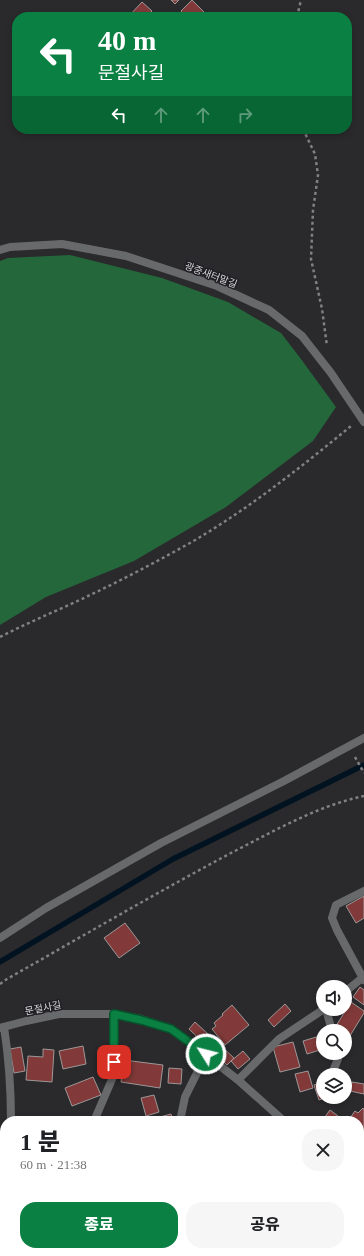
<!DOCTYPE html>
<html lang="ko">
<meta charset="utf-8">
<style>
:root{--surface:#fff;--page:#f6f6f6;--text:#202124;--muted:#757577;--accent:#0b8043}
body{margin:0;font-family:"Times New Roman","Noto Sans KR",serif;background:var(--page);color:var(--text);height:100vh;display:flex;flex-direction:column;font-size:15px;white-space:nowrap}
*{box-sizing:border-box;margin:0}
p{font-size:13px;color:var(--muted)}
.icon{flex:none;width:22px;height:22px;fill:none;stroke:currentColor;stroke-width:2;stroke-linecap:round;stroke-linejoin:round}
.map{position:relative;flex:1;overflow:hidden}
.panel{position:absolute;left:0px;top:1116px;width:364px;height:140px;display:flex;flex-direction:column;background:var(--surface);border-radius:16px 16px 0 0;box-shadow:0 2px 6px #0003}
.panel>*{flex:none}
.guide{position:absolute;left:12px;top:12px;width:340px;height:122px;border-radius:16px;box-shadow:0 2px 6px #0003;background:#0b8043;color:#fff;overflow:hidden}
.fabs{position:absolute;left:316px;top:980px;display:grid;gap:8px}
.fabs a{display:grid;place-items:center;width:36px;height:36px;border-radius:50%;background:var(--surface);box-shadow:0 2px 6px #0003;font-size:20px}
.pin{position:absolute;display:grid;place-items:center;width:34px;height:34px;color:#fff;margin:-17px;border-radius:8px;box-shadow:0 2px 6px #0006}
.me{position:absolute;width:44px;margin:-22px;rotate:306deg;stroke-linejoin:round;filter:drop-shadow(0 0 3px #0008)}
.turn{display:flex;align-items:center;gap:14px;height:84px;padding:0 20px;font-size:18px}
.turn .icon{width:52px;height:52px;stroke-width:2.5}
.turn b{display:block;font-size:28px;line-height:34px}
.lanes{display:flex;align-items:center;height:38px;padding:0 20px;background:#0003;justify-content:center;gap:20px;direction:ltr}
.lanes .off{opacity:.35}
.round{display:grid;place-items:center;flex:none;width:42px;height:42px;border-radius:16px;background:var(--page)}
.head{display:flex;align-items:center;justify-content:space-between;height:68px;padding:0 20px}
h1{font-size:24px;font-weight:800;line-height:30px}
.action{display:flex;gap:8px;margin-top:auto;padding:8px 20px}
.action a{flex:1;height:46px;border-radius:16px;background:var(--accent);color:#fff;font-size:16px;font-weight:800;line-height:46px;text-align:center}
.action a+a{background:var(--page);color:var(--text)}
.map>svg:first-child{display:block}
</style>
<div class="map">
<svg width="364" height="1256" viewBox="0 0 364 1256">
<rect width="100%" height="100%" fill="#2a292c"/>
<path fill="#24673b" d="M70,255L162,278L228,302L281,333L301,359L336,407L313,441L226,507L134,561L46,597L0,625V261L8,258Z
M1,1189L5,1191V1251H94L102,1256H0V1190Z"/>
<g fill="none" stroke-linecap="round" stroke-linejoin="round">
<path stroke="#011321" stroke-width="5.5" d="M0,962L173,859L364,765"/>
</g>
<path fill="#813a39" stroke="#9d9897" d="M171,0H179L175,4Z
M192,0L206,14L203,17H187L181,11Z
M142,2L152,11L146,17H128Z
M364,896V918L356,923L346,906Z
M125,923L140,943L119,958L104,938Z
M360,987L364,990V1005L353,997Z
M351,1002L364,1011V1013L348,1039L345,1037V1031H336L334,1029Z
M285,1004L291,1011L274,1027L268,1020Z
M232,1005L249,1025L225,1045L212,1029L216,1026L214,1023L223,1015L222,1014Z
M195,1022L234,1058L227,1065L189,1029Z
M323,1035V1049L307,1054L303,1041Z
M293,1042L300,1067L280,1072L273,1047Z
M83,1046L86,1064L63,1069L59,1051Z
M21,1047L25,1071L14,1073L10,1049Z
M43,1049L54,1050L52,1082L26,1080L28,1056L43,1057Z
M243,1051L250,1059L238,1069L231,1061Z
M124,1060L163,1065L160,1088L121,1082Z
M169,1068L182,1069L181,1084L168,1083Z
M308,1071L313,1088L300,1092L295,1074Z
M93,1077L101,1095L72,1106L65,1088Z
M323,1082V1097H327L319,1100L314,1085Z
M352,1082L364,1084V1094L350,1091Z
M154,1095L159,1112L146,1116L141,1098Z
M363,1108L364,1109V1141L361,1144L359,1143V1121H343L347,1116L350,1118L355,1111L358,1113Z
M330,1110L338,1116L335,1121H322Z
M171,1114L173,1121H145Z
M5,1161V1187L0,1184V1166L2,1167Z
M364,1226V1256H354L355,1251H359V1241Z"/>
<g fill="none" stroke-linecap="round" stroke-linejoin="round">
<path stroke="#818083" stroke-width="2.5" stroke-dasharray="3 3" stroke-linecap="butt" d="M297,17L301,0
M303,129L315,154L318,175L313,210L311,259L322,309L327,346
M0,637C29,622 59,610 88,596C122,580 156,562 190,543C247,510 300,468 351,426
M355,757L364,773
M0,984L7,979C81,937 156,893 231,853C274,831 317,806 364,796
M0,1217L5,1214"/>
<path stroke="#68696b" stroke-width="8" d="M326,1009L332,1031
M4,1027C9,1059 11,1089 11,1121
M333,1071L338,1059V1053
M0,1154L5,1148"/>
<path stroke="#68696b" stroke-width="8" d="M0,250L10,247L62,244L126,256L217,286L269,310L302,336L331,373L364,422
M364,891L336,905L332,918L337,930L364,980
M0,938L46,908L161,843L284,781L364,738
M345,992L362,978
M0,1028L26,1021L59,1014H114L141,1019L171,1029L206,1055L238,1080L284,1121
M238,1080L279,1039L324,1009
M94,1121L113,1077L114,1014
M180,1121L185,1097L206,1055"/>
</g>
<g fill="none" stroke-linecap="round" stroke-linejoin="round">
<defs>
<path id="route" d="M114,1062V1014L141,1020L171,1029L206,1054"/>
</defs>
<use href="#route" stroke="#07532c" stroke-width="10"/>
<use href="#route" stroke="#0b8043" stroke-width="7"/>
</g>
<g text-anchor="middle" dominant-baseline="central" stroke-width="3" stroke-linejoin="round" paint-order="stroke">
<g font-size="10" fill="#d5d4d6" stroke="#201f23">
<text transform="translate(211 275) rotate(21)">광중새터말길</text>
<text transform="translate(43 1008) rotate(-11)">문절사길</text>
</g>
</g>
</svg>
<div class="fabs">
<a><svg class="icon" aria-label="sound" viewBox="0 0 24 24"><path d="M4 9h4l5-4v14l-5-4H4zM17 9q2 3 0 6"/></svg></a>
<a><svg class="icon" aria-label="search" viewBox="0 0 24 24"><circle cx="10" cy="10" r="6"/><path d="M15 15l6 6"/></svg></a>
<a><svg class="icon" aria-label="layers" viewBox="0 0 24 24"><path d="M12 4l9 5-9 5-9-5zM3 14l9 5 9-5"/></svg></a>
</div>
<div class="pin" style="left:114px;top:1062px;background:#d93025"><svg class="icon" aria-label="arrive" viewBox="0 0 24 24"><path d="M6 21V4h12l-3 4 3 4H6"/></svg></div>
<svg class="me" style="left:206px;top:1054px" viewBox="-20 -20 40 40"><circle r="17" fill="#0b8043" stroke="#fff" stroke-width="3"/><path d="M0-11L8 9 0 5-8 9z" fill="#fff"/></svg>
<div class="guide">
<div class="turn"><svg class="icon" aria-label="left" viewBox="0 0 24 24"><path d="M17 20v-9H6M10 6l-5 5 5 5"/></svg><div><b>40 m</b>문절사길</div></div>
<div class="lanes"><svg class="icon" aria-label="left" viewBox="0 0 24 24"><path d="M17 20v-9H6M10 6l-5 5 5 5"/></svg><svg class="icon off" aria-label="ahead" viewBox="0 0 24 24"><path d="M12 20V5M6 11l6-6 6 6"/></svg><svg class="icon off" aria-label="ahead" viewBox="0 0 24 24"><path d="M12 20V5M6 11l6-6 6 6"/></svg><svg class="icon off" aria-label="right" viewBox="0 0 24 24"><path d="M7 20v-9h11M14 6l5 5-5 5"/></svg></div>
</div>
<section class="panel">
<div class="head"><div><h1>1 분</h1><p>60 m · 21:38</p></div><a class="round"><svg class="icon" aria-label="close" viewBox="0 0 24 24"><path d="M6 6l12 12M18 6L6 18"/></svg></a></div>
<div class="action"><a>종료</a><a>공유</a></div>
</section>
</div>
